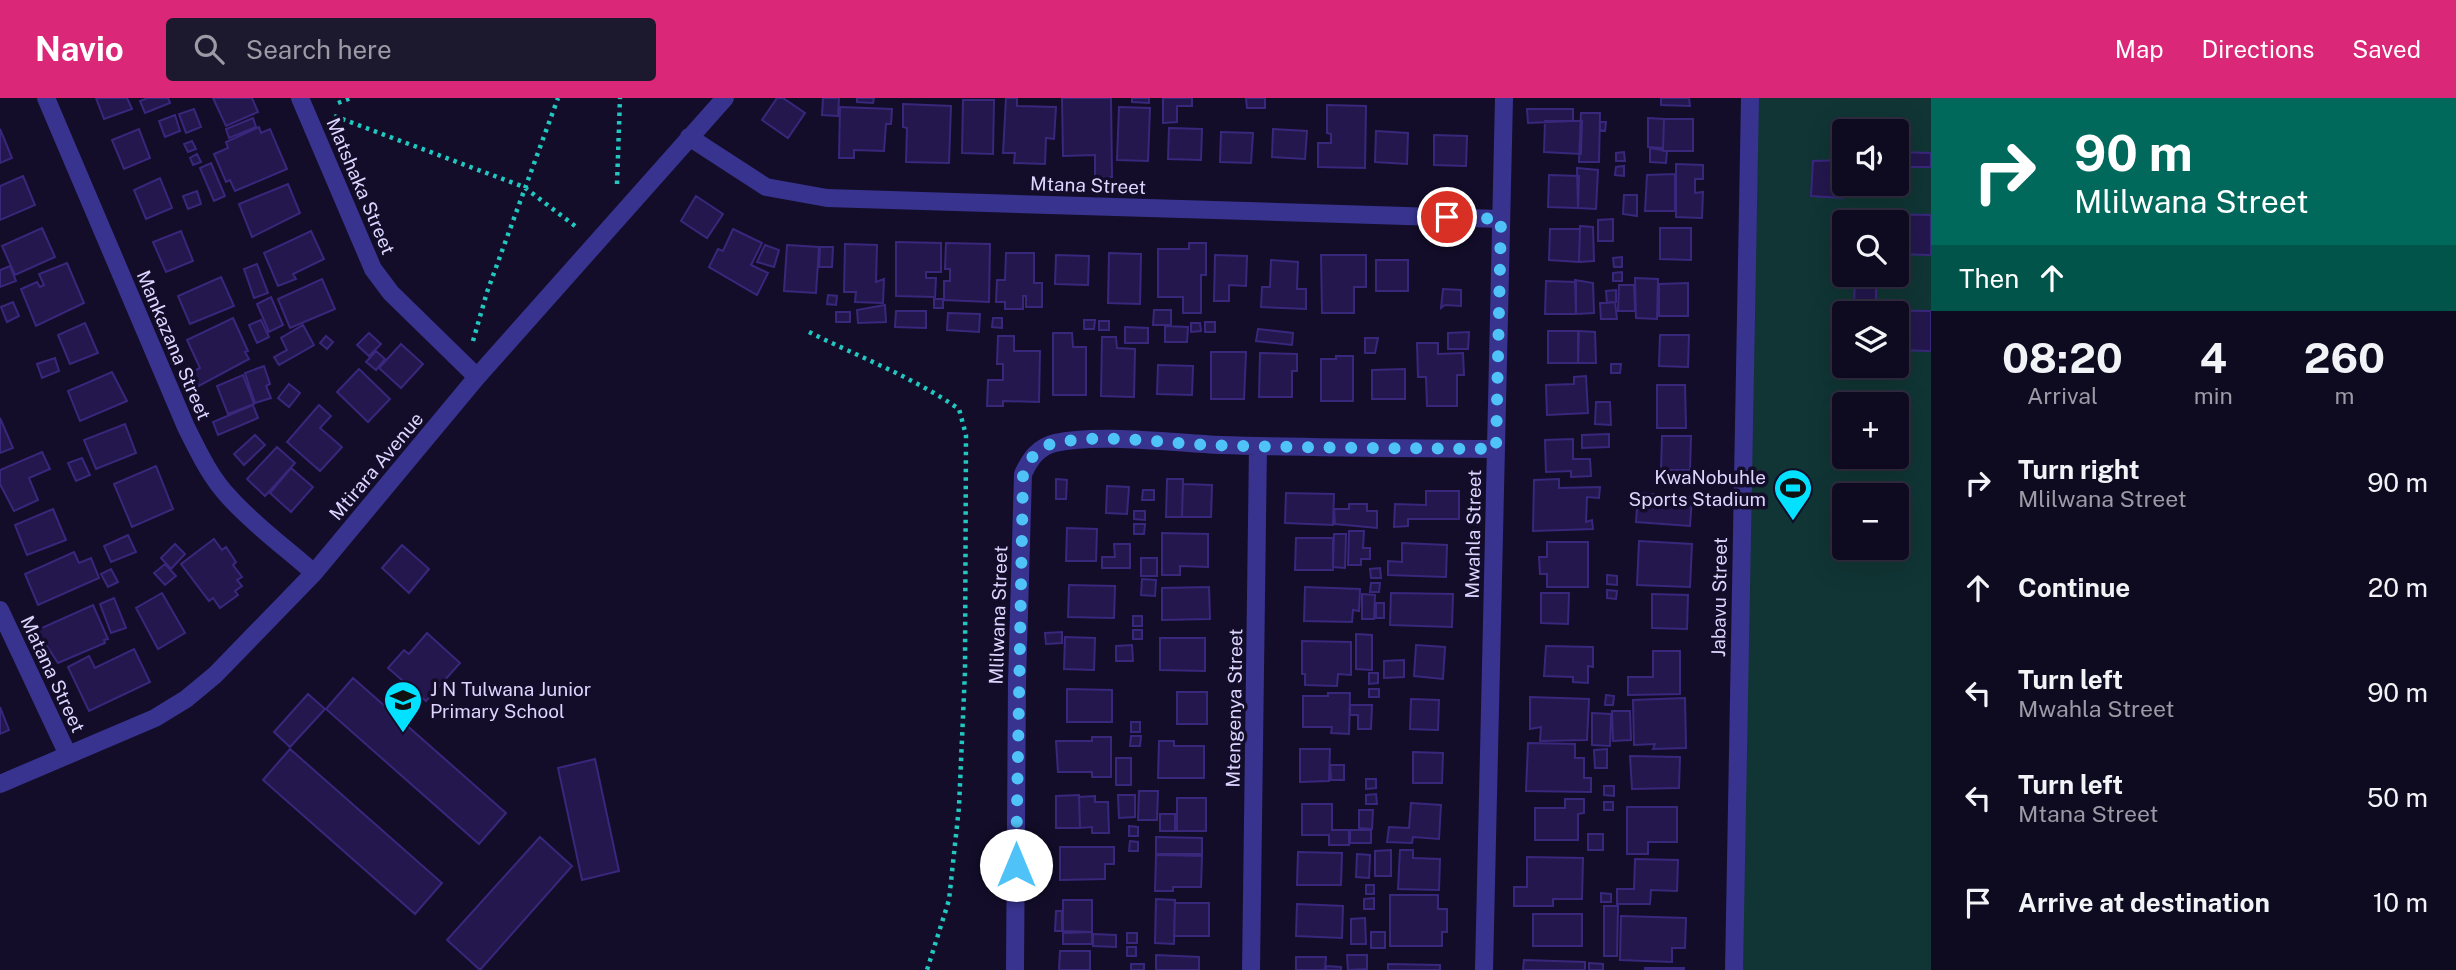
<!DOCTYPE html>
<meta charset="utf-8">
<style>
:root{--surface:#0e0a20;--page:#1c182d;--text:#f1f3f6;--muted:#9b9aa5;--line:#2e2b3e;--accent:#db2777}
body{margin:0;font-family:"Public Sans",sans-serif;background:var(--page);color:var(--text);height:100vh;display:flex;flex-direction:column;font-size:26px;white-space:nowrap}
*{box-sizing:border-box;margin:0}
p{font-size:23px;color:var(--muted)}
.icon{flex:none;width:38px;height:38px;fill:none;stroke:currentColor;stroke-width:2;stroke-linecap:round;stroke-linejoin:round}
.map{position:relative;flex:1;overflow:hidden}
.sheet{display:flex;flex-direction:column;background:var(--surface);width:525px}
.sheet>*{flex:none}
.hud{background:#00695c;color:#fff;overflow:hidden}
.controls{position:absolute;left:1832px;top:21px;display:grid;gap:14px}
.controls a{display:grid;place-items:center;width:77px;height:77px;border-radius:7px;background:var(--surface);box-shadow:0 7px 28px #0002,0 0 0 2px var(--line);font-size:35px}
.pin{position:absolute;display:grid;place-items:center;width:60px;height:60px;color:#fff;margin:-30px;border:4px solid #fff;border-radius:50%;box-shadow:0 2px 7px #0007}
.me{position:absolute;width:77px;margin:-38px;rotate:0deg;stroke-linejoin:round;filter:drop-shadow(0 0 5px #0008)}
.turn{display:flex;align-items:center;gap:24px;height:147px;padding:0 28px;font-size:32px}
.turn .icon{width:91px;height:91px;stroke-width:2.5}
.turn b{display:block;font-size:49px;line-height:60px}
.then{display:flex;align-items:center;height:66px;padding:0 28px;background:#0003;gap:14px;font-size:26px}
.eta{display:flex;justify-content:space-evenly;align-items:center;height:119px;text-align:center}
.eta b{font-size:42px;font-weight:700;line-height:49px}
ul{padding:0;list-style:none}
li{display:flex;align-items:center;gap:21px;height:105px;padding:0 28px}
li div{flex:1}
li b{display:block;font-size:26px}
li em{font-style:normal}
header{display:flex;align-items:center;gap:42px;box-sizing:border-box;height:98px;padding:0 35px;background:var(--accent);color:#fff}
header strong{font-size:33px}
nav{display:flex;gap:38px;margin-inline-start:auto;font-size:24px}
.search{width:490px;height:63px;background:var(--page);display:flex;align-items:center;gap:18px;box-sizing:border-box;padding:0 24px;border-radius:7px;color:var(--muted);font-size:26px}
main{display:flex;flex:1;min-height:0}
.map>svg:first-child{display:block}
</style>
<header>
<strong>Navio</strong>
<div class="search"><svg class="icon" aria-label="search" viewBox="0 0 24 24"><circle cx="10" cy="10" r="6"/><path d="M15 15l6 6"/></svg>Search here</div>
<nav><a>Map</a><a>Directions</a><a>Saved</a></nav>
</header>
<main>
<div class="map">
<svg width="1931" height="872" viewBox="0 0 1931 872">
<rect width="100%" height="100%" fill="#130d2a"/>
<path fill="#103534" fill-rule="evenodd" d="M1750,0H1931V872H1734ZM1844,33H1897V86H1844ZM1844,124H1897V177H1844ZM1844,215H1897V268H1844ZM1844,306H1897V359H1844ZM1844,397H1897V450H1844Z"/>
<path fill="#23174d" stroke="#39277c" stroke-width="2" d="M96,0H127L132,11L104,21Z
M148,0H168L170,5L145,15L140,3Z
M213,0H252L258,14L226,28Z
M777,0H783L805,15L788,40L762,22Z
M823,0H839L838,18L822,17Z
M857,0H874L873,5L857,4Z
M1006,0H1017V8L1056,9L1054,41L1046,40L1045,66L1014,65L1015,55H1003Z
M1062,0H1111L1112,79L1095,80V57L1063,58Z
M1132,0H1149V5L1132,4Z
M1163,0H1192V8H1177V24L1163,25Z
M1246,0H1265V10H1247Z
M1661,0H1689L1690,8L1661,7Z
M963,2H994L993,56L962,55Z
M903,6L951,8L949,65L906,64L907,30L903,29Z
M1327,7L1366,8L1365,70L1318,69V45H1331V36L1327,35Z
M840,9L892,11L891,26H886L884,53L854,52V60H839Z
M1119,9L1150,10L1148,63L1117,62Z
M194,11L201,29L186,35L179,16Z
M1527,11H1573V23L1528,25Z
M1581,15H1600L1599,64H1579Z
M175,17L180,33L165,39L159,23Z
M253,20L256,29L229,40L226,31Z
M1648,20L1664,21L1663,50L1648,49Z
M1664,21H1693V53H1663Z
M1545,23H1582L1581,56L1544,54Z
M1600,24H1606L1605,33L1600,32Z
M259,29L261,35L270,31L287,71L235,93L230,82L226,84L214,56L228,50L226,44Z
M1169,30L1202,31L1201,62L1168,61Z
M0,31L12,60L0,65Z
M139,31L150,60L124,71L112,42Z
M1273,31L1307,33L1305,61L1272,59Z
M1376,33L1408,35L1407,66L1375,64Z
M1221,34L1253,35L1251,65L1220,64Z
M1434,37L1467,38L1466,68L1434,67Z
M192,43L196,51L188,54L184,46Z
M1650,50L1667,53L1666,65L1650,64Z
M1624,54L1625,63H1616V55Z
M1897,54L1931,55V69H1897Z
M197,56L201,64L193,67L190,60Z
M1842,62V100L1811,98L1813,63Z
M211,65L225,98L214,103L200,70Z
M1676,66L1703,67V81H1695V95L1703,94L1702,120L1676,119Z
M1624,68V78L1615,77L1616,69Z
M1577,70L1598,72L1596,111L1578,110Z
M1675,76V113H1645L1647,77Z
M1549,77L1579,78L1578,110L1548,109Z
M23,78L35,107L0,122V88Z
M160,80L172,110L146,121L134,92Z
M288,86L300,115L252,139L239,106Z
M197,93L201,106L188,111L183,98Z
M1624,97H1637V118L1623,116Z
M696,98L723,116L707,140L681,123Z
M1875,116L1931,117V157L1897,156V124H1875Z
M1613,121V143H1598V122Z
M1580,128L1593,129L1594,163L1579,164Z
M42,130L55,159L15,177L2,148Z
M1660,130H1691V162L1660,161Z
M733,131L762,145L751,167L768,175L757,197L709,169L718,151L723,153Z
M1550,131H1580L1579,164L1549,162Z
M181,133L193,163L166,174L153,144Z
M311,133L324,161L293,176L296,181L278,188L264,155Z
M896,144L941,145V174H926V180H936L935,199L896,198Z
M946,145L990,146L989,204L944,202V183H950V171H945Z
M1189,145H1206V177H1201V215H1183V199H1158V151H1189Z
M845,146L877,147L876,184L884,181L883,205L855,204L856,194H844Z
M765,147L779,152L774,169L757,164Z
M787,147L819,149L816,195L784,193Z
M820,149H833L832,169H819Z
M1006,155H1034V185H1042V209H1026V198H1023V211H1005V204H996L997,182H1005Z
M1109,155L1141,156L1140,206L1108,205Z
M1056,157L1089,158L1088,187L1055,186Z
M1215,157L1247,158L1246,188L1229,187V203H1214Z
M1321,157H1366V189H1354V215H1322Z
M1622,159V169H1614L1613,160Z
M1271,162L1298,164L1297,191H1306V211L1261,209L1262,189H1270Z
M1376,162H1408V193H1376Z
M67,165L84,205L36,228L21,191L37,184L40,189L44,187L39,176Z
M257,166L268,195L254,200L244,171Z
M10,168L16,183L0,189V172Z
M1622,174V183H1613V175Z
M1855,177H1876V207L1854,208Z
M221,179L234,208L190,226L178,198Z
M1635,180L1658,181L1657,221L1636,220Z
M322,181L335,211L290,230L278,201Z
M1575,182L1593,185L1594,215L1576,216Z
M1546,183L1576,184V216H1545Z
M1688,185V218H1659V186Z
M1619,187H1634L1635,213H1618Z
M1443,191L1461,192V208L1445,207L1441,210Z
M1616,192V204L1607,205L1606,193Z
M828,197L837,198L836,207L827,206Z
M271,199L283,227L269,234L257,206Z
M934,201H943V210H934Z
M13,204L19,218L7,224L1,209Z
M1615,204L1617,221H1601L1600,205Z
M885,207L886,224L858,225L857,212Z
M1154,212H1171V227H1153Z
M1839,212L1931,213V253L1897,252V215H1844V251H1840Z
M896,213H926V230L895,229Z
M836,214H850V224H836Z
M948,215L980,216L979,234L947,232Z
M233,220L248,253L245,254L249,261L195,290L188,276L200,270L187,242Z
M993,220H1002V230L992,229Z
M261,222L269,239L257,245L249,227Z
M1084,222H1095L1094,231H1084Z
M1099,223H1109V232H1099Z
M1205,224H1215V234H1205Z
M85,225L98,255L70,266L58,237Z
M1191,225H1200L1201,233L1191,234Z
M303,227L314,247L279,267L274,259L287,252L281,240Z
M1165,228L1188,229L1187,244H1165Z
M1125,229L1148,230V245H1125Z
M1258,231L1293,235L1292,247L1256,243Z
M1548,233H1578V265H1548Z
M1579,233L1595,234L1596,265H1578Z
M1469,234L1468,251H1448V235Z
M369,235L381,246L369,258L357,247Z
M1053,235H1072L1073,249H1086V297H1053Z
M1660,237H1689L1688,269L1659,268Z
M326,238L333,244L327,251L320,245Z
M998,238H1014V253H1040L1039,304L1003,303V308H987L988,282H1003V266H997Z
M1102,239H1116L1117,250L1135,251L1134,299L1101,298Z
M1365,240H1378L1375,255H1365Z
M1417,245H1438V256L1463,255L1464,277H1457V308H1427L1426,279H1418Z
M401,246L423,266L401,290L379,270Z
M376,253L385,261L376,272L366,264Z
M1211,254H1246L1244,301H1211Z
M1260,255L1297,256V273H1292V299H1259Z
M1336,258H1353V303H1321V261H1336Z
M55,260L59,273L42,280L37,266Z
M1611,266H1621L1620,275H1611Z
M1158,267L1193,268L1192,297L1157,296Z
M264,268L270,286L266,288L271,300L255,305L245,275Z
M359,271L390,301L368,324L337,294Z
M1405,271V301H1372V272Z
M112,274L127,303L80,323L68,293Z
M243,277L254,306L228,316L217,288Z
M1586,278L1588,315L1547,317L1546,287L1574,286V279Z
M289,286L300,295L289,309L278,300Z
M1657,287H1685L1686,330H1657Z
M1596,304H1610L1611,327L1595,326Z
M253,307L258,320L218,337L213,324Z
M319,307L331,318L320,330L342,349L320,373L287,344Z
M0,320L13,350L0,355Z
M125,326L136,355L96,371L84,342Z
M1609,336V349L1582,350V337Z
M255,337L265,347L244,367L234,356Z
M1662,338H1691L1690,372H1661Z
M1573,341V361H1590L1591,378L1571,379V373L1546,374L1545,342Z
M277,349L295,365L265,398L247,381Z
M42,354L50,371L29,380L38,402L14,413L0,386V372Z
M82,360L90,377L76,383L68,365Z
M156,368L173,411L132,429L114,386Z
M291,370L313,389L291,414L270,395Z
M1056,381L1067,382L1066,401H1056Z
M1167,381H1183L1182,419H1166Z
M1559,381V390L1600,389L1599,400L1587,399L1586,424L1592,422L1593,431L1533,433L1534,382Z
M1183,386L1212,387L1211,419H1182Z
M1107,388L1129,389L1127,416L1106,415Z
M1143,392H1154V402H1142Z
M1426,393H1459V421H1408V428L1394,429L1395,406L1426,407Z
M1286,395L1334,396L1333,427L1285,425Z
M1638,395L1692,399L1690,428L1636,424Z
M1349,406H1367V413H1377V430L1335,426L1334,411H1349Z
M53,411L66,442L27,457L15,427Z
M1134,413H1145V422L1134,421Z
M1134,426H1145L1144,436H1134Z
M1067,430L1097,431L1096,463H1066Z
M1349,433H1364L1363,450H1370V461H1361V467H1348Z
M1162,435L1208,436V469L1180,468V477H1162Z
M1334,436H1346L1345,470L1333,469Z
M128,437L136,454L111,464L104,448Z
M1296,440H1333V472H1295Z
M214,441L222,452L226,449L236,464L233,467L242,479L237,482L242,488L235,493L238,497L220,510L213,500L209,503L181,466Z
M1639,443L1692,446L1690,489L1637,487Z
M1547,444H1588V489H1547V476H1540L1539,459H1547Z
M1402,445L1447,447L1446,479L1388,477V463L1402,464Z
M175,446L185,456L171,471L161,460Z
M1114,446H1130V470H1102V459H1115Z
M402,447L429,471L409,495L382,470Z
M74,454L79,465L91,460L99,480L38,507L25,476Z
M1141,460H1157V478H1141Z
M165,466L176,478L165,487L154,475Z
M1380,470L1381,480H1371L1370,471Z
M111,471L118,484L108,489L101,476Z
M1607,477L1617,478V487L1607,486Z
M1142,481L1156,482L1155,498L1141,497Z
M1371,485H1380L1379,494H1370Z
M1069,487L1115,488L1114,520L1068,519Z
M1209,489L1210,521L1162,522V490Z
M1305,489L1360,491L1359,513L1353,512L1352,524L1304,523Z
M1607,492L1617,493L1616,501L1607,500Z
M162,495L185,535L158,551L136,510Z
M1391,495L1453,496L1452,529L1390,527Z
M1541,495H1569L1568,526L1541,525Z
M1362,496L1375,497L1374,521H1362Z
M1652,496L1688,497L1687,531L1652,530Z
M114,500L126,530L111,535L100,506Z
M1376,505H1384V520H1376Z
M93,507L108,541L104,542L105,545L58,565L46,547L42,548L35,533Z
M1133,518H1142V528H1133Z
M1133,532H1142V541H1133Z
M1062,534V545L1046,546L1045,535Z
M427,535L460,565L426,603L388,570L404,552L409,556Z
M1356,536L1372,537V572L1356,571Z
M1065,539L1095,540L1094,572L1064,571Z
M1160,540H1205V573L1160,572Z
M1302,543L1351,544V577L1338,576L1337,588L1305,587V576H1302Z
M1132,547L1133,563H1116V548Z
M1416,547L1445,549L1443,581L1414,578Z
M1546,548L1593,549V569L1588,568V585L1573,584V579L1544,578Z
M134,551L150,584L89,613L68,569L89,558L95,570Z
M1653,553H1680V596L1628,597V579H1653Z
M1404,562V579L1384,580V563Z
M1369,575H1378V585L1369,586Z
M353,580L506,715L479,746L326,611Z
M1067,591L1112,592V624H1067Z
M1369,591H1379V599H1369Z
M1177,594H1207V626H1177Z
M1328,595H1350L1349,636L1331,635L1332,629H1303V598H1328Z
M308,596L325,611L290,649L274,634Z
M1606,597L1614,598L1613,607H1605Z
M1530,599L1589,601L1587,642L1540,643L1541,629L1530,631Z
M1685,600L1686,650L1653,651L1655,646L1634,647L1633,602Z
M1411,601L1439,602L1438,632L1410,631Z
M1350,607H1372L1371,631H1358V617H1350Z
M0,609L9,632L0,636Z
M1612,613H1630L1631,642L1613,643Z
M1592,615L1611,616L1610,648L1592,647Z
M1131,624H1140V634H1131Z
M1131,638H1141L1140,648H1130Z
M1092,639H1111V679H1092V674H1058L1056,643H1092Z
M1159,643H1174V648H1204V680H1158Z
M1528,645L1575,646V660H1584V680H1591V694L1526,693Z
M290,651L442,785L415,816L263,682Z
M1300,651H1330L1329,683L1300,684Z
M1607,651V670H1595L1594,652Z
M1413,654L1443,655L1442,685H1413Z
M1630,658L1680,659L1679,690L1632,691Z
M1116,660H1131V687H1116Z
M595,661L619,773L582,782L558,670Z
M1330,667H1344V682H1331Z
M1366,681H1376V690L1366,691Z
M1604,688H1614V698L1604,697Z
M1139,693H1158L1157,722H1138Z
M1376,696L1377,706H1366V697Z
M1079,697L1080,730H1056V698Z
M1118,697H1135V719L1119,720Z
M1095,698V704H1108L1109,735H1092V729L1080,730L1079,699Z
M1177,700H1206V733H1177Z
M1565,701H1584V715L1578,716V742H1535V710H1565Z
M1604,704H1613V712H1604Z
M1411,705L1441,707L1439,741L1413,739L1412,745L1387,744L1389,729L1409,730Z
M1302,706H1332V732H1349V747H1329V737H1302Z
M1627,709H1677V744H1648V756H1627Z
M1359,712H1373L1372,731L1359,730Z
M1160,716H1175V733H1160Z
M1129,728L1138,729V738H1129Z
M1350,732H1371V745H1350Z
M1588,736H1603V752H1588Z
M540,739L572,768L480,872L447,842Z
M1156,739L1202,740V756H1156Z
M1130,743L1138,744V753H1129Z
M1060,749H1114V766H1105V781L1060,782Z
M1391,752V778H1375V753Z
M1400,752H1413V760L1440,761L1439,792L1398,791Z
M1298,754L1342,755L1341,787H1297Z
M1357,756L1370,757L1369,780L1356,779Z
M1156,757L1202,758L1201,789H1173V793H1155Z
M1527,759L1583,760L1582,801H1553V808H1514V789H1527Z
M1635,761L1678,762L1677,793L1651,792L1650,806H1617V791H1634Z
M1366,787H1374V796H1366Z
M1601,795L1611,796V804H1601Z
M1390,797H1438V811H1447V834H1442V848H1390Z
M1374,800V811H1364V801Z
M1156,801L1175,802L1174,846L1155,845Z
M1063,802H1092V834L1063,833Z
M1175,805H1209V838H1174Z
M1297,806L1343,808L1342,840L1296,838Z
M1604,808H1618L1617,858H1604Z
M1056,813H1062V833H1055Z
M1533,816H1582V848H1533Z
M1621,818L1686,820L1685,850H1672V864L1620,862Z
M1365,820L1366,846H1351V821Z
M1092,834V846H1063V835Z
M1371,834H1385V850H1371Z
M1127,835H1137V845H1127Z
M1093,836L1116,837V849L1093,848Z
M1127,849H1136V858H1127Z
M1060,853H1090V872H1059Z
M1156,857L1199,859V872H1156Z
M1347,857H1367V871L1348,872Z
M1296,859H1326L1325,872H1296Z
M1524,862L1585,864V872H1523Z
M1589,865L1603,866V872H1589Z
M1131,866H1144V872H1131Z
M1388,866L1440,867V872H1388Z
M1326,868L1341,869V872H1326Z
M1645,870H1684V872H1645Z"/>
<g fill="none" stroke-linecap="round" stroke-linejoin="round">
<path stroke="#22c7c0" stroke-width="4.5" stroke-dasharray="3.5 5" stroke-linecap="butt" d="M338,5L351,0
M334,18L524,89L579,131
M617,86L620,0
M809,234C859,259 913,279 959,311L966,337L965,573L959,709L949,802L927,872
M473,243L487,194L558,0"/>
<path stroke="#38338e" stroke-width="18" d="M46,0L186,329C198,353 210,379 229,399C254,427 286,450 314,475
M300,0L373,171L391,195L477,279
M689,39L766,89L827,100L1501,121
M0,512L68,657
M0,686L155,620L186,601L215,577L314,475L477,279L725,0
M1015,872L1017,584L1023,376C1030,361 1038,349 1055,345C1098,335 1175,345 1220,347C1312,350 1404,350 1496,351
M1251,872L1258,348
M1484,872L1504,0"/>
<path stroke="#38338e" stroke-width="18" d="M1734,872L1750,0"/>
</g>
<g fill="none" stroke-linecap="round" stroke-linejoin="round">
<path stroke="#4fc3f7" stroke-width="12" stroke-dasharray="0 21.6" d="M1016,767L1023,376C1030,360 1038,348 1055,345C1101,335 1162,345 1209,347C1305,350 1401,350 1496,351L1501,121L1447,119"/>
</g>
<defs>
<symbol id="stadium-pin" viewBox="-11 -11 22 30"><path d="M0 17L-7.5 6A9.5 9.5 0 1 1 7.5 6Z" fill="#02e1ff" stroke="#130d2a"/><path d="M0-5a6.5 5 0 1 0 0 10a6.5 5 0 1 0 0-10ZM-3.5-1.8h7v3.6h-7Z" fill="#111"/></symbol>
<symbol id="school-pin" viewBox="-11 -11 22 30"><path d="M0 17L-7.5 6A9.5 9.5 0 1 1 7.5 6Z" fill="#02e1ff" stroke="#130d2a"/><path d="M0-5L7-2L0 1L-7-2ZM-4 1L0 2.5L4 1V4Q0 6-4 4Z" fill="#111"/></symbol>
</defs>
<g fill-rule="evenodd">
<use href="#stadium-pin" x="1771" y="368" width="44" height="60"/>
<use href="#school-pin" x="381" y="580" width="44" height="60"/>
</g>
<g text-anchor="middle" dominant-baseline="central" stroke-width="7" stroke-linejoin="round" paint-order="stroke">
<g font-size="19" fill="#dcd6ff" stroke="#130d2a">
<text transform="translate(1088 87) rotate(2)">Mtana Street</text>
<text transform="translate(361 88) rotate(67)">Matshaka Street</text>
<text transform="translate(174 247) rotate(67)">Mankazana Street</text>
<text transform="translate(376 368) rotate(-50)">Mtirara Avenue</text>
<text transform="translate(1473 436) rotate(-89)">Mwahla Street</text>
<text transform="translate(1719 499) rotate(-89)">Jabavu Street</text>
<text transform="translate(998 517) rotate(-88)">Mlilwana Street</text>
<text transform="translate(53 576) rotate(65)">Matana Street</text>
<text transform="translate(1234 610) rotate(-89)">Mtengenya Street</text>
</g>
<g font-size="19" fill="#dcd6ff" stroke="#130d2a" text-anchor="end">
<text x="1766" y="379">KwaNobuhle<tspan x="1766" dy="22">Sports Stadium</tspan></text>
<text x="430" y="591" text-anchor="start">J N Tulwana Junior<tspan x="430" dy="22">Primary School</tspan></text>
</g>
</g>
</svg>
<div class="controls">
<a><svg class="icon" aria-label="sound" viewBox="0 0 24 24"><path d="M4 9h4l5-4v14l-5-4H4zM17 9q2 3 0 6"/></svg></a>
<a><svg class="icon" aria-label="search" viewBox="0 0 24 24"><circle cx="10" cy="10" r="6"/><path d="M15 15l6 6"/></svg></a>
<a><svg class="icon" aria-label="layers" viewBox="0 0 24 24"><path d="M12 4l9 5-9 5-9-5zM3 14l9 5 9-5"/></svg></a>
<a>+</a>
<a>−</a>
</div>
<div class="pin" style="left:1447px;top:119px;background:#d93025"><svg class="icon" aria-label="arrive" viewBox="0 0 24 24"><path d="M6 21V4h12l-3 4 3 4H6"/></svg></div>
<svg class="me" style="left:1016px;top:767px" viewBox="-20 -20 40 40"><circle r="19" fill="#fff"/><path d="M0-13L10 11 0 6-10 11z" fill="#4fc3f7"/></svg>
</div>
<section class="sheet">
<div class="hud">
<div class="turn"><svg class="icon" aria-label="right" viewBox="0 0 24 24"><path d="M7 20v-9h11M14 6l5 5-5 5"/></svg><div><b>90 m</b>Mlilwana Street</div></div>
<div class="then">Then<svg class="icon" aria-label="ahead" viewBox="0 0 24 24"><path d="M12 20V5M6 11l6-6 6 6"/></svg></div>
</div>
<div class="eta">
<div><b>08:20</b><p>Arrival</p></div>
<div><b>4</b><p>min</p></div>
<div><b>260</b><p>m</p></div>
</div>
<ul>
<li><svg class="icon" aria-label="right" viewBox="0 0 24 24"><path d="M7 20v-9h11M14 6l5 5-5 5"/></svg><div><b>Turn right</b><p>Mlilwana Street</p></div><em>90 m</em></li>
<li><svg class="icon" aria-label="ahead" viewBox="0 0 24 24"><path d="M12 20V5M6 11l6-6 6 6"/></svg><div><b>Continue</b></div><em>20 m</em></li>
<li><svg class="icon" aria-label="left" viewBox="0 0 24 24"><path d="M17 20v-9H6M10 6l-5 5 5 5"/></svg><div><b>Turn left</b><p>Mwahla Street</p></div><em>90 m</em></li>
<li><svg class="icon" aria-label="left" viewBox="0 0 24 24"><path d="M17 20v-9H6M10 6l-5 5 5 5"/></svg><div><b>Turn left</b><p>Mtana Street</p></div><em>50 m</em></li>
<li><svg class="icon" aria-label="arrive" viewBox="0 0 24 24"><path d="M6 21V4h12l-3 4 3 4H6"/></svg><div><b>Arrive at destination</b></div><em>10 m</em></li>
</ul>
</section>
</main>
